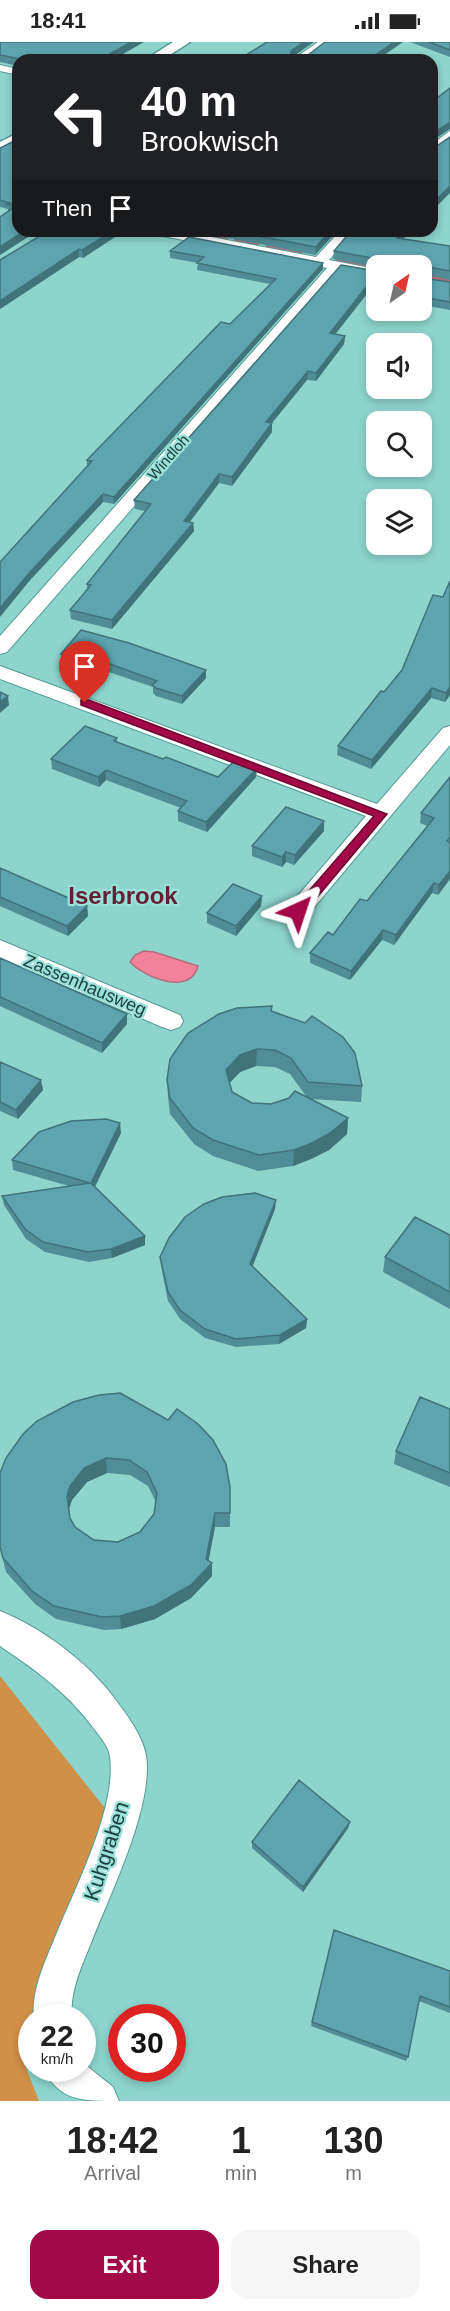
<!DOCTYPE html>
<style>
:root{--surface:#fff;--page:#f6f6f6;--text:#222;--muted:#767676;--accent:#a30946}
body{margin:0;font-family:Arial,sans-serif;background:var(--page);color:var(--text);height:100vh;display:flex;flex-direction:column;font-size:22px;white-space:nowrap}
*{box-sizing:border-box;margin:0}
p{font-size:20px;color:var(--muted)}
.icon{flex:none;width:33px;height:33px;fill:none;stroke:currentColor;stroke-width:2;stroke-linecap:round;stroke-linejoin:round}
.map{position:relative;height:2059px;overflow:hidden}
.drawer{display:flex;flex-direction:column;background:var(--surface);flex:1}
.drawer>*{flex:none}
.top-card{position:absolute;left:12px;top:12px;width:426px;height:183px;border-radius:18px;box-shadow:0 3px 9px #0003;background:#202124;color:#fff;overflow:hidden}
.needle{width:39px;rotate:34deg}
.controls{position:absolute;left:366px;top:213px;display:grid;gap:12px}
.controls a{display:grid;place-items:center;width:66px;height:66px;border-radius:12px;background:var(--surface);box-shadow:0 3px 9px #0003;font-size:30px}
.speed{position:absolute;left:18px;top:1962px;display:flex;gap:12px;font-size:30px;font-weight:700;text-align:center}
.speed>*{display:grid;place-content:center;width:78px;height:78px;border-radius:50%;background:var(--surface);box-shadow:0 3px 9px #0003;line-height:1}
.speed small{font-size:15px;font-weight:400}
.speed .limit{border:9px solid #d22;background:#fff;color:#111}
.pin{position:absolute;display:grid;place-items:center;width:51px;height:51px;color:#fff;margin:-62px -26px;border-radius:50% 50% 50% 0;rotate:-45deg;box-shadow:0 0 6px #0007}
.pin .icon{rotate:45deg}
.me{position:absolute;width:66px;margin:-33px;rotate:42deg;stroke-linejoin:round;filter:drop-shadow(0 0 4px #0008)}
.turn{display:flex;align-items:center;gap:21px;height:126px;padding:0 30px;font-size:27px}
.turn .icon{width:78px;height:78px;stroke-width:2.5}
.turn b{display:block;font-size:42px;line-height:51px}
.then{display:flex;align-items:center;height:57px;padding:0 30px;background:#0003;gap:12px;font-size:22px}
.eta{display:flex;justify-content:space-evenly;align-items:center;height:102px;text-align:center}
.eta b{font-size:36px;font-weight:600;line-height:42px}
.action{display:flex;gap:12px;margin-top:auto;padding:12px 30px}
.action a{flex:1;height:69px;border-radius:18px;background:var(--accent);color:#fff;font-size:24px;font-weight:600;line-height:69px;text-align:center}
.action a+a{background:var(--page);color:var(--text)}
.status{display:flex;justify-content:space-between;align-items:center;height:42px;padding:0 30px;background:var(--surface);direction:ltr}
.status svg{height:16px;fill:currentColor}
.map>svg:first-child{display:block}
</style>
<div class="status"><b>18:41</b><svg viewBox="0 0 49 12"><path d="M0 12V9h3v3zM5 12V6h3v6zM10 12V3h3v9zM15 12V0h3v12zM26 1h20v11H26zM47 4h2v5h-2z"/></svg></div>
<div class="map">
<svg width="450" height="2059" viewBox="0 0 450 2059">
<rect width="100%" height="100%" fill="#8cd4cc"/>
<path fill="#d09047" d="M0,1634L108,1770L35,1975L32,1976L26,2026L39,2059H0Z"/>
<path fill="#f4819a" stroke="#b46d7d" stroke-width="1.5" d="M144,909L154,910L198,924C191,954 145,936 130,920L135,913Z"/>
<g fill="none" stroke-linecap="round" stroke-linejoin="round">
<path stroke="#b46d7d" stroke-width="4.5" d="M187,189L226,197
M236,198L257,202
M268,204L301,210
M337,219L376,226"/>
<path stroke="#b46d7d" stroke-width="6" d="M426,234L450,238"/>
<defs>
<path id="minor" d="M318,0H330L306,18H292Z
M0,23L18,27V33L0,29Z
M450,89V99L432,112V102Z
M151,189H179L316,215L340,189H354L329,218L376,227V235L340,228L7,610L0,612V594L327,226L158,193Z
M0,624L377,762L443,686L450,684V703L306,875L298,877L290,875L286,869L290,863L366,774L0,637Z
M0,898L180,973L183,979L180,985L171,988L162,985L0,916Z
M0,1569C41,1585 89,1621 115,1657C127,1673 142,1693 146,1713C154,1764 110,1852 91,1901C82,1923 69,1951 72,1976H34C31,1948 46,1918 56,1893C75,1846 117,1765 110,1715C109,1705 101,1696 95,1688C69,1652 37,1629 0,1604Z
M82,2020L113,2045L119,2059C81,2059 59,2059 43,2026H82Z"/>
<path id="secondary" d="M173,0H190L162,18H145Z
M18,91V103L0,112V100Z"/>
</defs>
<use href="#minor" stroke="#539b94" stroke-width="2"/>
<use href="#secondary" stroke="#539b94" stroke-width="3"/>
<use href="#minor" fill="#fff" fill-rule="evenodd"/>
<use href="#secondary" fill="#fff" fill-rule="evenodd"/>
</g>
<path fill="#508d96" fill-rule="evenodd" d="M0,0H144L112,18H18V24L0,20Z
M410,0H450V15Z
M0,106L37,189L0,213V175L8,170V167L0,165Z
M48,189H124L83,216L79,215L0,267Z
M202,189H337L315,213L202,191Z
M351,189H411L403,197L450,204V238L422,232V224H376V225L333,217L334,209Z
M170,209L323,227L114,462L103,460L31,537L87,424V418L230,282L270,242L197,228L198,221L170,216Z
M376,229V255L366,253L335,292L345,294L344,302L316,339L307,338L272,381V390L232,444L219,441L190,480L193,481L194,489L112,587L71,577L70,568L87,548V542L145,469L135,467L134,458Z
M422,236L450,240V268L422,263Z
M450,539V653L445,660L431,656L371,727L337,713L338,704L402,628L443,555Z
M61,612L206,628V636L182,662L156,654L153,651V645L91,624L89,627L62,620Z
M117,696V700L163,717L218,735L257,726L256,735L207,790L178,779V769L181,766L106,738L99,745L52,727L51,717Z
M450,735V837L438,853L432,851L394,903L382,898L350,938L310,921V911L333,893L367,859L428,784L420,781L421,771Z
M324,789L294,823L286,820L282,825L252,814V804Z
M0,826L87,864L88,874L68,894L0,864Z
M262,854L261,864L236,894L207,881V871Z
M0,916L127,972V982L102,1011L0,964Z
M271,969L362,1044L361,1060L311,1057L348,1076L347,1092L329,1108L311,1117L293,1124L258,1129L213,1114L194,1102L170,1072L168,1055L167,1038ZM256,1024L275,1025L290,1032L306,1054L271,1062L252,1061L232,1050L229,1041L240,1030Z
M0,1020L43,1048L18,1077L0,1069Z
M121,1091L95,1145L145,1203L112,1216L89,1220L45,1210L26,1197L4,1163L2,1154L69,1144L13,1128L12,1118Z
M275,1167L252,1224L307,1277L306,1286L279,1302L236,1305L205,1296L180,1277L168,1259L161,1224L160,1215Z
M450,1193V1267L383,1230L385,1215Z
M450,1367V1445L394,1422L396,1409Z
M37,1379L230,1445V1485H215L208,1518L212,1534L191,1556L155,1577L121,1587L104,1588L56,1577L35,1562L6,1530L0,1506ZM107,1431L130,1433L148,1444L156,1460L154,1472L140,1490L118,1500L94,1498L75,1485L70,1478L69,1467L72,1458L87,1440Z
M350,1780L348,1786L303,1850L252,1806V1800Z
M334,1888L450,1929V1971L419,1959L408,2015L406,2019L311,1984Z"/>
<path fill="#41737a" d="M131,0H144L112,18H99Z
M304,0H314L291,16V9Z
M394,0H403L377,18H368Z
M450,80V87L432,99V92Z
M450,144V151L432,169V162Z
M24,189H37L0,213V205Z
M113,189H124L83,216L82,208Z
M330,189H337L315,213L316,205Z
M404,189H411L396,204L397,196Z
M79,207V215L0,267V259Z
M323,221V227L114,462V455Z
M366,245V253L330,299V291Z
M345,294L344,302L316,339V331Z
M308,329L307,338L266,388V380Z
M272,381V390L232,444V435Z
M219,432V441L184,487V479Z
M103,452V460L31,537L0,575V566L31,529Z
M193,481L194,489L112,587V578Z
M91,615V624L89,627L88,618Z
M206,628V636L182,662V654Z
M450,645V653L445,660L446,651Z
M432,646L431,656L371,727L372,718Z
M8,654L9,663L0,671V660Z
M257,726L256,735L207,790L206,780Z
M106,728V738L99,745L98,735Z
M324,779V789L294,823L295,813Z
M286,810V820L282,825V815Z
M450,829V837L438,853L439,843Z
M434,841L432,851L394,903L396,893Z
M262,854L261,864L236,894V884Z
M87,864L88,874L68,894L67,884Z
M383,888L382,898L350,938L351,929Z
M127,972V982L102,1011V1001Z
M257,1007L256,1024L240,1030L226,1045V1028L240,1013Z
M41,1038L43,1048L18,1077L16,1068Z
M348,1076L347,1092L329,1108L311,1117L293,1124L294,1108Z
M120,1081L121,1091L92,1150L91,1141Z
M276,1158L275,1167L250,1231V1222Z
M145,1194V1203L112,1216L111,1207Z
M307,1277L306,1286L279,1302L280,1293Z
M106,1416L107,1431L87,1440L72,1458L69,1467L72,1490L67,1454L70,1444L84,1426Z
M215,1471V1485L207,1527L212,1521V1534L191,1556L155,1577L121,1587L120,1574L206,1517Z
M350,1780L348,1786L303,1850V1845Z"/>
<path fill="#5da4ae" stroke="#41737a" stroke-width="1.5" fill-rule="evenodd" d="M0,0H131L99,18H25L0,13Z
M267,0H304L291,9V13H308L325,0H394L368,18L353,16L350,18H238Z
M429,0H450V8Z
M450,46V80L432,92V60Z
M450,95V144L432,162V106H434Z
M18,97V189H24L0,205V175L16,164L7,162L10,161L0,158V106Z
M48,189H113L82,208L79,207L0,259V218Z
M232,189H330L316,205Z
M351,189H404L397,196L450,204V229L423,224L422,225V224H378L377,217L334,209Z
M189,195L323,221L114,455L103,452L31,529L0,566V520L92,419L87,418L221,280L230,282L276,237L197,221L204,215L170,209Z
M341,223L376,229V247L366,245L330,291L345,294L316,331L308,329L266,380L272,381L232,435L219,432L184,479L193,481L112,578L70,568L91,543L87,542L151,462L134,458Z
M422,236L450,240V260L422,255Z
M450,539V645L446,651L432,646L372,718L338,704L381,649L384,650L402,628L433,553L443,555Z
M81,588L129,601L206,628L182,654L156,646L152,643L157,639L91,615L88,618L61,612Z
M0,650L8,654L0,660Z
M85,684L117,696L114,699L163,717L166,715L218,735L235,718L257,726L206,780L178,769L187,759L106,728L98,735L51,717Z
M450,735V795L447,799L450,801V829L439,843L434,841L396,893L383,888L351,929L310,911L328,890L333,893L360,857L367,859L434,776L421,771Z
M286,765L324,779L295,813L286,810L282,815L252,804Z
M0,826L87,864L67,884L0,855Z
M233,842L262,854L236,884L207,871Z
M0,916L127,972L102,1001L0,955Z
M272,964L271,969L305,981L312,974L343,995L355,1011L362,1044L308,1040L291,1016L275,1008L257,1007L240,1013L226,1028L232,1050L252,1061L271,1062L289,1056L295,1049L348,1076L330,1091L312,1101L294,1108L259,1113L213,1098L193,1086L170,1056L167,1038L170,1017L188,991L219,972L237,966Z
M0,1020L41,1038L16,1068L0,1060Z
M106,1077L120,1081L91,1141L145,1194L111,1207L88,1210L43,1200L25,1187L2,1154L90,1141L12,1118L39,1090L71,1079Z
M255,1151L276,1158L250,1222L307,1277L280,1293L236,1297L205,1287L180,1268L168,1250L160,1215L169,1196L185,1175L204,1162L222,1155Z
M415,1175L450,1193V1250L385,1215Z
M120,1351L168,1378L177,1367L198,1382L213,1398L226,1422L230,1445V1471H215L206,1517L212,1521L191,1543L154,1564L120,1574L102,1575L54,1564L32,1549L3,1516L0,1505V1431L6,1416L23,1392L37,1379L73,1360L99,1353ZM106,1416L129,1418L147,1430L157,1451L154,1472L140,1490L118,1500L94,1498L75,1485L70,1476L67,1454L70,1444L84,1426Z
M420,1355L450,1367V1431L396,1409Z
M299,1738L350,1780L303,1845L252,1800Z
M334,1888L450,1929V1965L420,1954L408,2015L312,1980Z"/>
<path fill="#a30946" stroke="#6a062e" stroke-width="1.5" d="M81,658H89L387,772L303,872H294V866L374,774L81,663Z"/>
<g text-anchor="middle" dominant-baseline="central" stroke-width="4.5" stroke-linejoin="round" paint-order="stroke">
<g font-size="15" fill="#1f3d3a" stroke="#99e1d9">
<text transform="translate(168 415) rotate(-49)">Windloh</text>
</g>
<g font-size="18" fill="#1f3d3a" stroke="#99e1d9">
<text transform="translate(85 943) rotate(23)">Zassenhausweg</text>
</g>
<g font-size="21" fill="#1f3d3a" stroke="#99e1d9">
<text transform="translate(106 1809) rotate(-72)">Kuhgraben</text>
</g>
<g font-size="24" font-weight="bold" fill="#641f32" stroke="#99e1d9">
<text x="123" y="853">Iserbrook</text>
</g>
</g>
</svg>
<div class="controls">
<a><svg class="needle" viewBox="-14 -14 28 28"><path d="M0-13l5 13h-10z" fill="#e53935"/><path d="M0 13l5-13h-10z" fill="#767676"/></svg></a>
<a><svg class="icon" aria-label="sound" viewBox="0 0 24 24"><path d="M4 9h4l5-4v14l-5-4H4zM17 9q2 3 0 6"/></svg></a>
<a><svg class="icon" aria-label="search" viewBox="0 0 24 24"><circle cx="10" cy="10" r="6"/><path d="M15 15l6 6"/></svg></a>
<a><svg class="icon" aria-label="layers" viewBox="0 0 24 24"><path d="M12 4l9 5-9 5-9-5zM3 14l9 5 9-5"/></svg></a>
</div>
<div class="speed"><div>22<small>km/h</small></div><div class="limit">30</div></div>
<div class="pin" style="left:85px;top:661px;background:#d93025"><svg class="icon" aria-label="arrive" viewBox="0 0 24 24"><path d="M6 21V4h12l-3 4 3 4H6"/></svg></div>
<svg class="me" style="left:298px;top:869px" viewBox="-20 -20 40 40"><path d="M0-17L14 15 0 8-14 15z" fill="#a30946" stroke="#fff" stroke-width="4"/></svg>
<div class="top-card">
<div class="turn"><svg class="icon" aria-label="left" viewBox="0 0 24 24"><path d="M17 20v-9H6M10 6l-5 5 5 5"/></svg><div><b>40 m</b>Brookwisch</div></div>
<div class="then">Then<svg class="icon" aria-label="arrive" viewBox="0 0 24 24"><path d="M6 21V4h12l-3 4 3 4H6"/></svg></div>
</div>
</div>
<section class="drawer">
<div class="eta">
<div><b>18:42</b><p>Arrival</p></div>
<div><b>1</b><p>min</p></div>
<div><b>130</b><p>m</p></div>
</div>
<div class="action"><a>Exit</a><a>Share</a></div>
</section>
